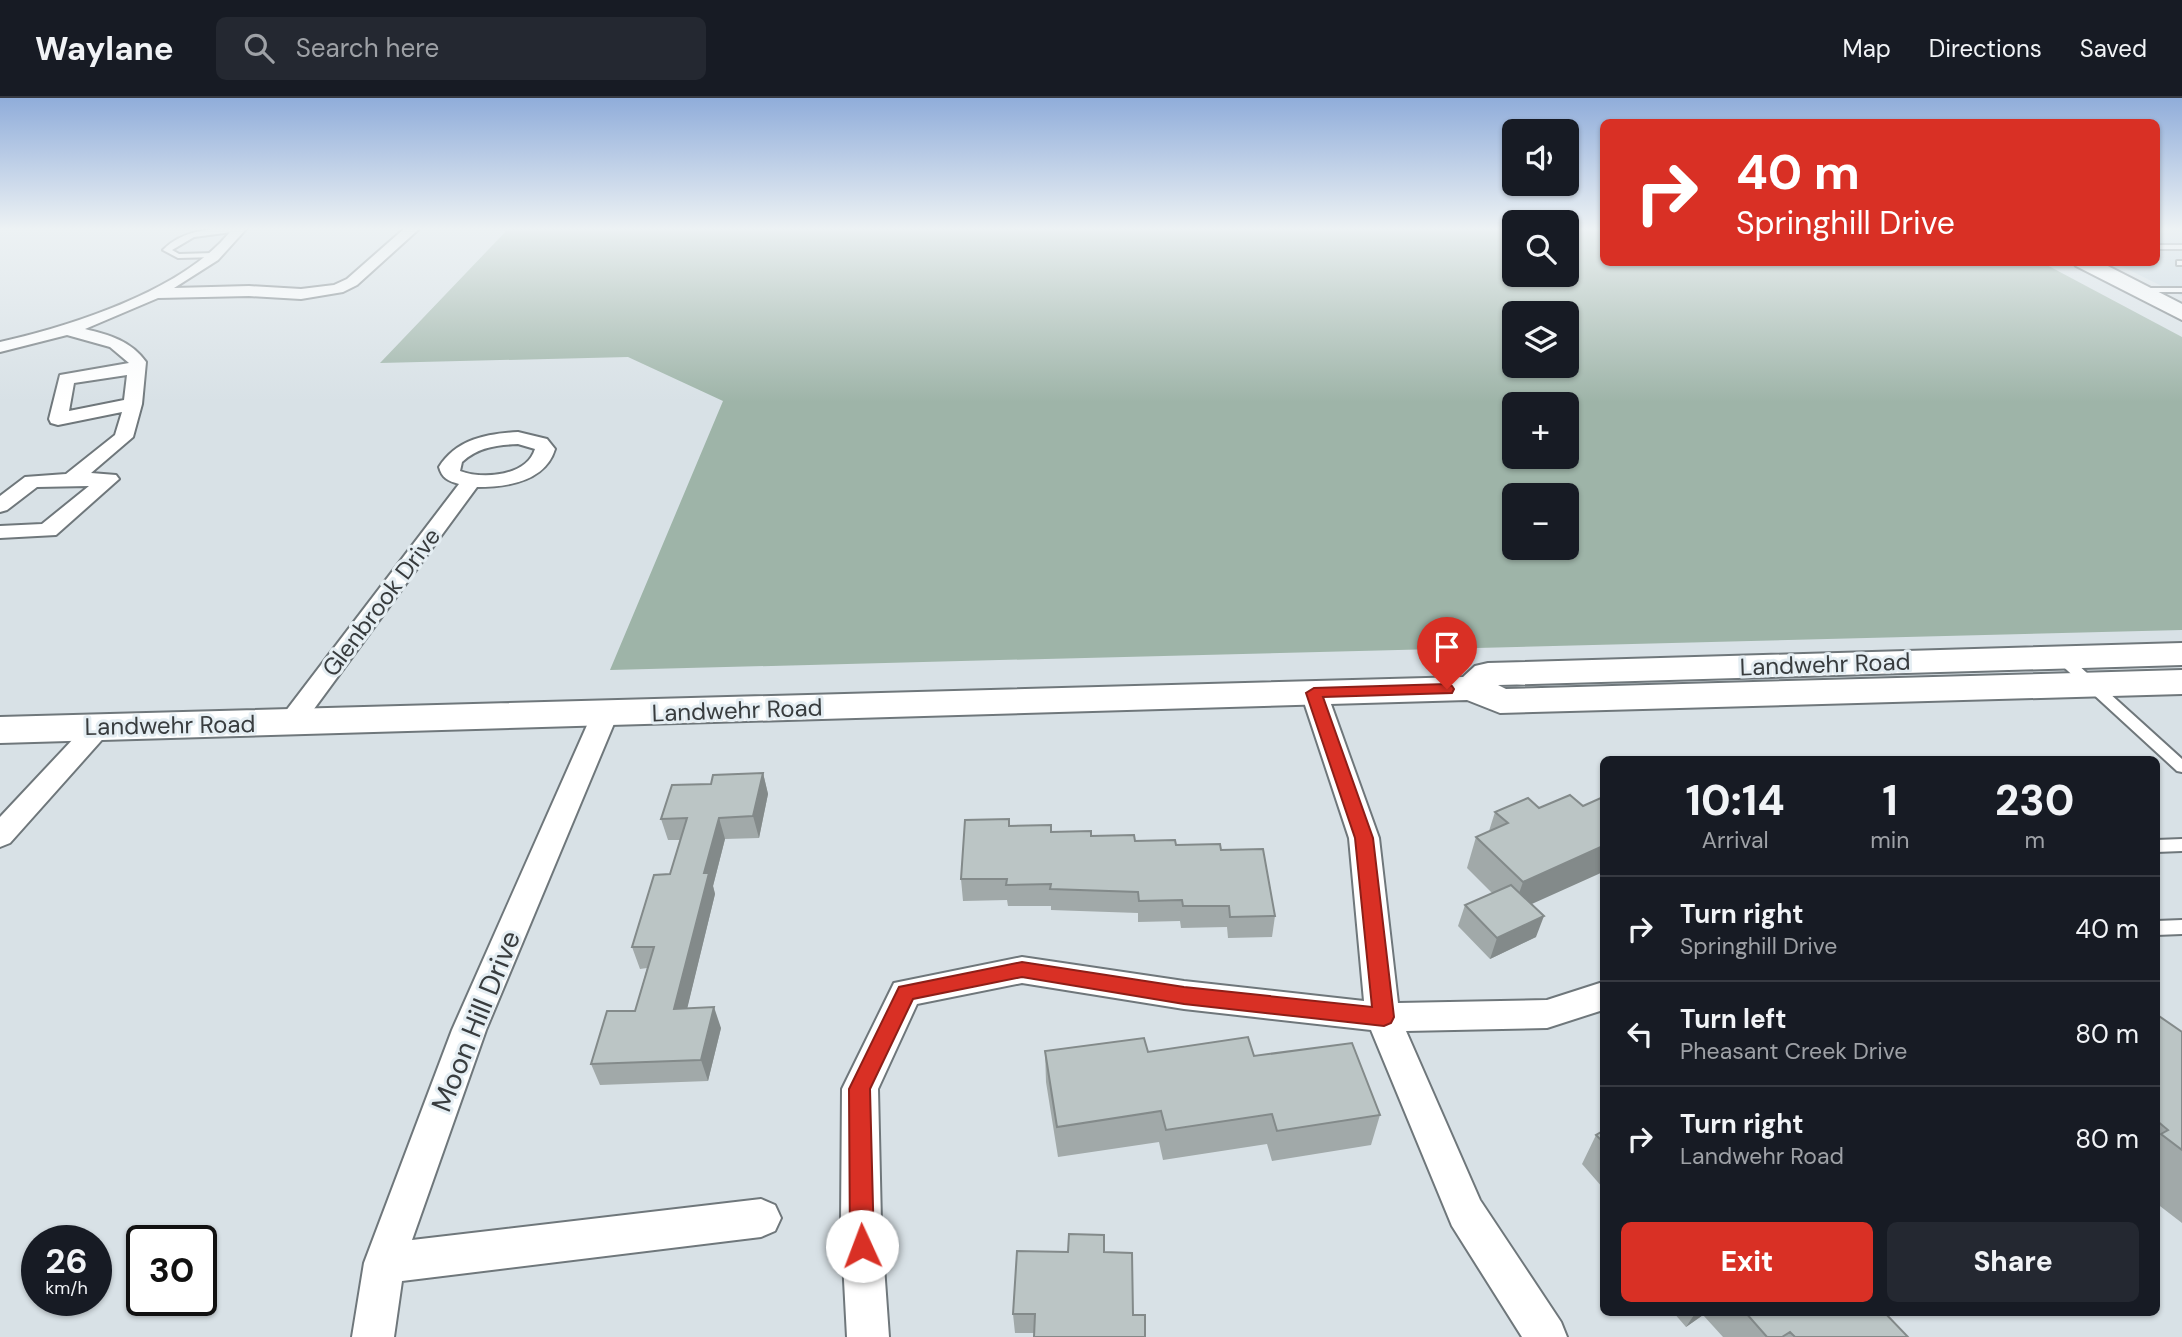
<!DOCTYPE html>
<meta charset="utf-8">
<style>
:root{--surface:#171b24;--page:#242831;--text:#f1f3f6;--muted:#9ea1a6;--line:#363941;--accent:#d93025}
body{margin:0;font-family:"DM Sans",sans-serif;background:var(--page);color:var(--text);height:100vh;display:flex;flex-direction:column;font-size:26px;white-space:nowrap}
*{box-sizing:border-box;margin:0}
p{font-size:23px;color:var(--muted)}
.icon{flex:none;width:38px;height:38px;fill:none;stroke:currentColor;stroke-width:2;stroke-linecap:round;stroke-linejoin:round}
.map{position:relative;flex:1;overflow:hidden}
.drawer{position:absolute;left:1600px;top:658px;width:560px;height:560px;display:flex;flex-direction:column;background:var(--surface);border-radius:10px;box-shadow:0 2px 5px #0004}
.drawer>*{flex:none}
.banner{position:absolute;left:1600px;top:21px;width:560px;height:147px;border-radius:10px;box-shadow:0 2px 5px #0004;background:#d93025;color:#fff;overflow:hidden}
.tools{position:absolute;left:1502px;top:21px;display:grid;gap:14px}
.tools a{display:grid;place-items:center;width:77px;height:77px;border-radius:10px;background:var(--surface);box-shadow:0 2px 5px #0004;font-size:35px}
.speed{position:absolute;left:21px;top:1127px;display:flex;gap:14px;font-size:35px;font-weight:700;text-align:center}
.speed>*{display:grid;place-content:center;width:91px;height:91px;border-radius:50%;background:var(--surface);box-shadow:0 2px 5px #0004;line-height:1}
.speed small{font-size:18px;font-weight:400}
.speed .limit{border:4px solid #111;border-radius:10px;background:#fff;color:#111}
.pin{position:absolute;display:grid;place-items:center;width:60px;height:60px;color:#fff;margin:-72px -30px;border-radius:50% 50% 50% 0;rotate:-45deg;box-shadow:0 0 7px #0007}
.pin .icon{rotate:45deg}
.me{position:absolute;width:77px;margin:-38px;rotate:358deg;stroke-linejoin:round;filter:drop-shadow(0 0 5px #0008)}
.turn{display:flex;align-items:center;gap:24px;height:147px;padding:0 21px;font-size:32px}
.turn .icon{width:91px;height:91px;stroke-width:2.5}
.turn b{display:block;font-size:49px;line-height:60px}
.eta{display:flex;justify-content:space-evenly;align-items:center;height:119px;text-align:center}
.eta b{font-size:42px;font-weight:800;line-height:49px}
.primary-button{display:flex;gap:14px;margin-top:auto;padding:14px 21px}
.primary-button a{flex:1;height:80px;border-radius:10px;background:var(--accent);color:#fff;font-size:28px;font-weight:800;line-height:80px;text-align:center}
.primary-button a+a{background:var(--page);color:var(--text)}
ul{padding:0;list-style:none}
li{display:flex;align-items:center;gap:21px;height:105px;padding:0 21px;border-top:2px solid var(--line)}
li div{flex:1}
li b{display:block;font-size:26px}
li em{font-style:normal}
header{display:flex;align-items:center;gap:42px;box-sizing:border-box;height:98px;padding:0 35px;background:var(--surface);border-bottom:2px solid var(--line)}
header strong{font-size:33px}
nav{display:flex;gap:38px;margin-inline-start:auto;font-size:24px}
.search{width:490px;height:63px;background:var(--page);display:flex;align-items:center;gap:18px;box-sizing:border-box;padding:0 24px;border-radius:10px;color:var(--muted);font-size:26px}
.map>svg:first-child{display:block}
</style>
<header>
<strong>Waylane</strong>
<div class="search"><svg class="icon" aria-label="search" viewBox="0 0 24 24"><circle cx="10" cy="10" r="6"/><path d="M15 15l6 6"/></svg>Search here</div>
<nav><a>Map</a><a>Directions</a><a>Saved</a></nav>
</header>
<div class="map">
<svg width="2182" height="1239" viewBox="0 0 2182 1239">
<rect width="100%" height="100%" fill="#d8e1e6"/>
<path fill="#c6d6df" d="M2156,130H2182V198L2115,165L2156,164Z"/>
<path fill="#9eb4a8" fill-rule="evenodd" d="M509,130H1514V177H1566V130H1603V164L2043,165L2182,239V532L610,572L723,303L628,259L380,265ZM1566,215V268H1514V215ZM1514,306H1566V359H1514ZM1514,397H1566V450H1514Z"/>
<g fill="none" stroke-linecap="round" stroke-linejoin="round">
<defs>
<path id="lane" d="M242,130L239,133L194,139L172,152L179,156L214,155H217V159L178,160L163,152C183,131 215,130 242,130Z
M2156,147H2182V151H2156Z
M2177,163H2182V167H2177Z
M2135,190H2182V194H2135Z
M2061,555L2066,556L2182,661V674L2177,673L2056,562L2054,559Z
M2182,741V753L2156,754V742Z
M2182,822V836L2156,837V823Z"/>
<path id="street" d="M233,130H247L218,162L174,190L249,188L301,191L334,187L347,181L405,130H420L357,187L343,194L301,201L249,198L158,200L85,231C110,237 131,243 146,264L142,306L133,339L91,375L116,377L119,381L56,437L0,440V428L42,426L89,388L37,389L7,412L0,414V398L25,379L66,376L115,337L122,314L58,327L51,325L49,321L60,277L129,265L110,249L67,237L0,254V244C72,228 188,191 233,130ZM127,277L124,302L69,313L74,285Z
M518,334L547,341L555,351C545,384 507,389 477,389L300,630L291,633L282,630L278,624L282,618L459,386C448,383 442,380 439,369C457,341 486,336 518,334ZM518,346L535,351C527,378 483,382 460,373L462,364C478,349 497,347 518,346Z
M1314,587L1323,589L1327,595L1379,740L1398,905L1547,902L1603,884V912L1547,930L1406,933L1480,1102L1561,1224L1567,1239H1522L1452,1128L1371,932L1184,911L1022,885L917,906L878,991L881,1125L889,1239H847L841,1125L842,991L894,885L1022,859L1184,883L1364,903L1349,740L1301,595L1305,589Z
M605,608L614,610L618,616L486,932L412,1142L761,1101L775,1107L781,1120L775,1133L761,1139L402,1183L394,1239H352L364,1165L452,932L592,616L596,610Z
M99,620L108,623L112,629L108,635L10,745L0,749V719L90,623Z"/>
<path id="secondary" d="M2182,545V567L1498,587L1506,591L2182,572V596L1500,615L1467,602L0,645V619L1463,579L1475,568L1488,565Z"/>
<path id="primary" d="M2073,164H2100L2182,206V222L2076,168Z"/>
</defs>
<use href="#lane" stroke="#6f777b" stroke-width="4"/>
<use href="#street" stroke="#6f777b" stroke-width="4"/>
<use href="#secondary" stroke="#6f777b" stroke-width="4"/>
<use href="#primary" stroke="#6f777b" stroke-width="4"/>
<use href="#lane" fill="#fff" fill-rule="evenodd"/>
<use href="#street" fill="#fff" fill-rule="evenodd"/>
<use href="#secondary" fill="#fff" fill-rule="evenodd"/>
<use href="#primary" fill="#fff" fill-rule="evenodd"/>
</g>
<path fill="#a1a9a9" d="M763,675L768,696L759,740L725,741L713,788L715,796L687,910L721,930L708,983L600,987L591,966L635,913L647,870L640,871L632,849L670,776L680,742H668L661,721L711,686Z
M1528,700L1532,806L1536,839L1490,861L1458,828L1465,807L1492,795L1467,770L1476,739L1489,733L1495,714Z
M1009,728L1051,734L1221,752L1275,818L1272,839L1228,840L1227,829L1181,830L1180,823L1138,824V815L1051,812V808H1008L1007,802L963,803L961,781Z
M2156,916L2182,934V1125L2156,1105Z
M1045,953L1148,954L1254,958L1380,1017L1371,1047L1272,1063L1267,1046L1163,1062L1159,1044L1058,1059L1046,984Z
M1603,1033V1090L1582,1066L1596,1037Z
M1104,1154L1133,1217L1034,1235H1015L1013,1216Z
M1673,1214H1884L1908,1239H1723L1703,1217L1686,1229Z"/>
<path fill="#838a8a" d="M763,675L768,696L759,740L753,718Z
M719,720L725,741L713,788L715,796L682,932L674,911L704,775Z
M1603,748V774L1512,815L1523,784Z
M1544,818L1536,839L1490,861L1497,840Z
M714,909L721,930L708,983L701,962Z
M1696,1214H1705L1703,1217L1686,1229Z"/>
<path fill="#bbc5c5" stroke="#838a8a" stroke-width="2" d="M763,675L753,718L719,720L704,775H709L674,911L714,909L701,962L591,966L607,913H635L654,849H632L654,777L670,776L687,720L661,721L672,687L711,686L713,677Z
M1570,697L1583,708L1603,699V748L1523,784L1476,739L1508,725L1495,714L1528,700L1539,710Z
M1009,721V728L1051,727V734L1091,733V738L1134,737L1135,743L1175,742L1176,747L1220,746L1221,752L1263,751L1275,818L1230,819L1229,808H1183L1182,802L1139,803L1138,794L1050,791L1051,786L1006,787L1007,781H961L965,722Z
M1511,787L1544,818L1497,840L1465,807Z
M2156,916L2182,934V1052L2161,1036L2168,1032L2156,1022Z
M1248,939L1254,958L1352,945L1380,1017L1277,1033L1272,1016L1166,1032L1161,1013L1057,1029L1045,953L1144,940L1148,954Z
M1603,1033V1044L1596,1037Z
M1069,1136L1104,1137V1154L1132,1155L1133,1217H1145V1239H1034L1035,1216H1013L1017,1153L1068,1154Z
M1745,1214H1884L1908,1239H1795L1790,1234L1782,1239H1767Z"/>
<linearGradient id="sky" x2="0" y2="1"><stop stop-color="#90adda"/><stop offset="0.43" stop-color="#edf2f4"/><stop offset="1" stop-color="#edf2f4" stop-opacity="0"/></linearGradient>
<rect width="2182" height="304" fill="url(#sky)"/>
<path fill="#d93025" stroke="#8d1f18" stroke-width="2" d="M1447,586L1452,588L1454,591L1452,595L1323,599L1373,740L1394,919L1391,925L1384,928L1184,906L1022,879L913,901L870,991L874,1148L871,1156L862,1160L854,1156L850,1148L849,991L899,889L1022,864L1184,889L1372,909L1355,740L1306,595L1314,590Z"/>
<g text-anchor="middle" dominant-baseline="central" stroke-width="6" stroke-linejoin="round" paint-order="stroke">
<g font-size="24" fill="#383c3e" stroke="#e5eef3">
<text transform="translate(381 504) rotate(-53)">Glenbrook Drive</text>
<text transform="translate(1825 566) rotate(-2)">Landwehr Road</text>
<text transform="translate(737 612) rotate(-2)">Landwehr Road</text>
<text transform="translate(170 627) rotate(-1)">Landwehr Road</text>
</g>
<g font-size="28" fill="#383c3e" stroke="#e5eef3">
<text transform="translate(476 923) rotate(-68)">Moon Hill Drive</text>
</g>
</g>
</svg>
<div class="tools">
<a><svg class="icon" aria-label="sound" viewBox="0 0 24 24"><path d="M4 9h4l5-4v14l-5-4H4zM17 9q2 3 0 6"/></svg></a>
<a><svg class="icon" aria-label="search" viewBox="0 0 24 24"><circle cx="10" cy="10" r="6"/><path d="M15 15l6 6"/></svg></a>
<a><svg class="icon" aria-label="layers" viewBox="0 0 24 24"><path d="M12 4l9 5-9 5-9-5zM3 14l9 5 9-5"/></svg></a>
<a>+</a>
<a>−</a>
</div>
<div class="speed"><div>26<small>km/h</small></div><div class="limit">30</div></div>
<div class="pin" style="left:1447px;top:591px;background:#d93025"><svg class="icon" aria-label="arrive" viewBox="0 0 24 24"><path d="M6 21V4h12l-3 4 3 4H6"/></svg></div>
<svg class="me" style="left:862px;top:1148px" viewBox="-20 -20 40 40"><circle r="19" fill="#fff"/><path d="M0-13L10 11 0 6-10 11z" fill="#d93025"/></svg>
<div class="banner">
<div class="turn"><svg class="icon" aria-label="right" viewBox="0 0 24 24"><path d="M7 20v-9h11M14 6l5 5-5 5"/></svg><div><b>40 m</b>Springhill Drive</div></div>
</div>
<section class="drawer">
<div class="eta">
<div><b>10:14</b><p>Arrival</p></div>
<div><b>1</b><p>min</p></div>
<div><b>230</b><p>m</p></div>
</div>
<ul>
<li><svg class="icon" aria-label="right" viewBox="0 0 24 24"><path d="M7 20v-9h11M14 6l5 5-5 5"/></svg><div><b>Turn right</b><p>Springhill Drive</p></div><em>40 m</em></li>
<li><svg class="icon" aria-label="left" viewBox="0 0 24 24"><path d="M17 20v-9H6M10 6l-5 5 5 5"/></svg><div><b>Turn left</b><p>Pheasant Creek Drive</p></div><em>80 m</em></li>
<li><svg class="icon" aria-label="right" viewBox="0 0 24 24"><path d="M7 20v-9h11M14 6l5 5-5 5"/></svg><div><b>Turn right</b><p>Landwehr Road</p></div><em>80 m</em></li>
</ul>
<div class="primary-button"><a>Exit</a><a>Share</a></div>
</section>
</div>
